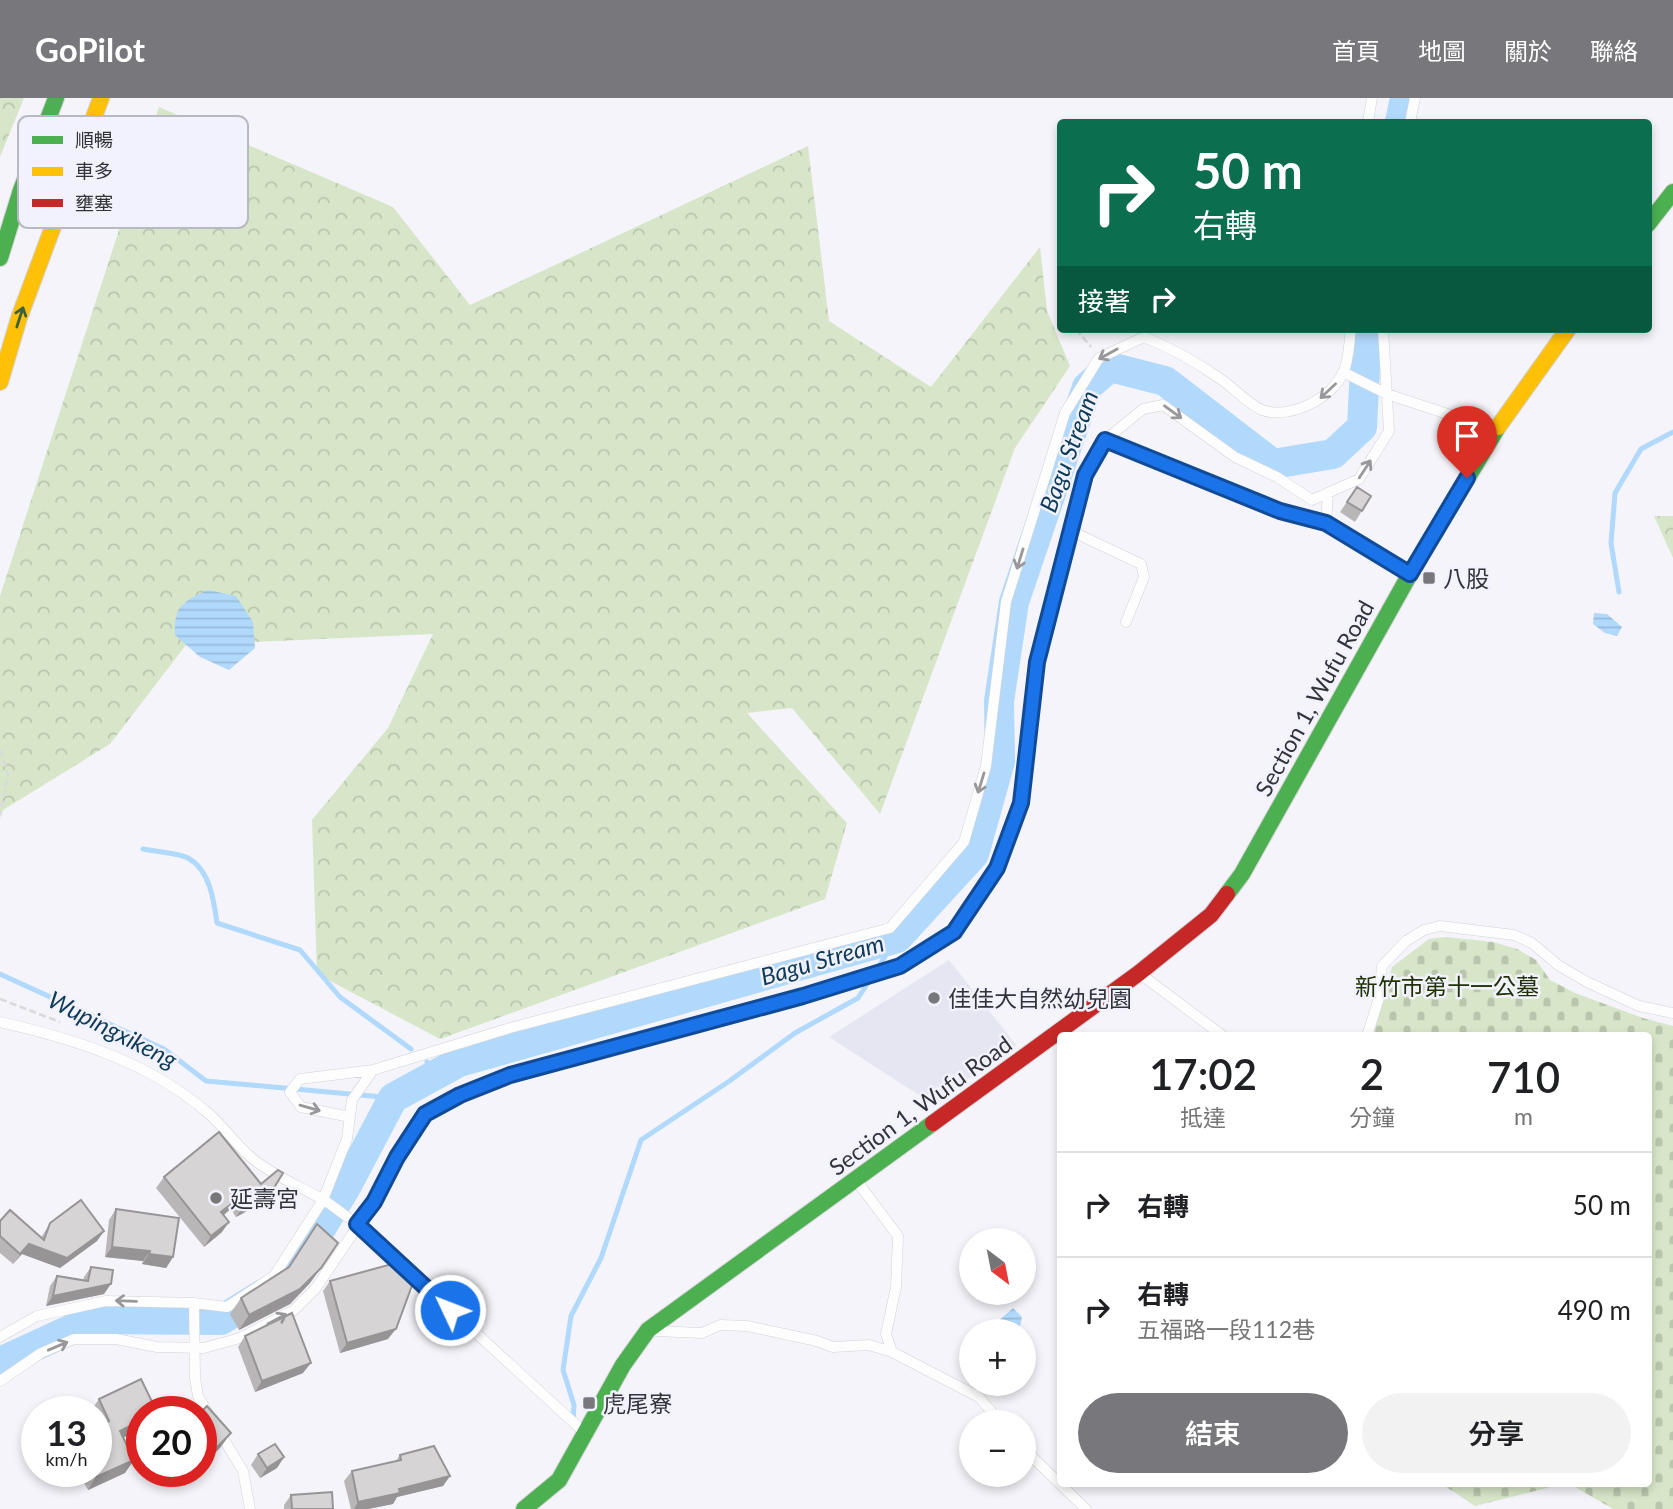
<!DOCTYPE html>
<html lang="zh-TW">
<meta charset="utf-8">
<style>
:root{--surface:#fff;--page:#f2f2f2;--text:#202124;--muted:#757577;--line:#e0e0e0;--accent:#77777c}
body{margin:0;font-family:Lato,"Noto Sans TC",sans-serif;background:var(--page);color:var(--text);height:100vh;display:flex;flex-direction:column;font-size:26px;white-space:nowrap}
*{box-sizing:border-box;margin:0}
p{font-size:23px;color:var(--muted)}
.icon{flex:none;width:38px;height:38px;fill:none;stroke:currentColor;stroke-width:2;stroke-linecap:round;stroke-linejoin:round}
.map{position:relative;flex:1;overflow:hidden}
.panel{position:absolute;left:1057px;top:934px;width:595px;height:455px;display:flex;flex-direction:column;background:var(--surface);border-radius:7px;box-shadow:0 4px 10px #0003}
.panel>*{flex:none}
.guide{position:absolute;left:1057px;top:21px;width:595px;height:214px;border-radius:7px;box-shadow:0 4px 10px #0003;background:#0b6e4f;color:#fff;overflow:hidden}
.needle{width:46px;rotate:148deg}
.controls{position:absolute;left:959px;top:1130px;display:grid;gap:14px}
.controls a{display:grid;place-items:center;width:77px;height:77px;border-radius:50%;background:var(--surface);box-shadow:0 4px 10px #0003;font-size:35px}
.speed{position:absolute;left:21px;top:1298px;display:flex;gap:14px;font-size:35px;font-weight:700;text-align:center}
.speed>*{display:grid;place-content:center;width:91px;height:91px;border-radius:50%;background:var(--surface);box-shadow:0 4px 10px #0003;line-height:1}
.speed small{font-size:18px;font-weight:400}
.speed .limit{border:10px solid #d22;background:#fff;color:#111}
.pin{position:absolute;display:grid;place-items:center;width:60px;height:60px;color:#fff;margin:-72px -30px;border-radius:50% 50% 50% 0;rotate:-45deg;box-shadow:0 0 7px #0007}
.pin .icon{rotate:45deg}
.me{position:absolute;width:77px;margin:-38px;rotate:313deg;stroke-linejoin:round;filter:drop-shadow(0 0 5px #0008)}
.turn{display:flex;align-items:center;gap:24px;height:147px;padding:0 21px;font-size:32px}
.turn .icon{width:91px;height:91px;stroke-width:2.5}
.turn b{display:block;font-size:49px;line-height:60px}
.then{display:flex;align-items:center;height:66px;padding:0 21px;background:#0003;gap:14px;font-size:26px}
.eta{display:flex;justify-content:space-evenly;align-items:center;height:119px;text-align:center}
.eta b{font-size:42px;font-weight:600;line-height:49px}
.primary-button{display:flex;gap:14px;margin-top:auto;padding:14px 21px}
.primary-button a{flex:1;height:80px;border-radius:42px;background:var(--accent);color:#fff;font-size:28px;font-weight:600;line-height:80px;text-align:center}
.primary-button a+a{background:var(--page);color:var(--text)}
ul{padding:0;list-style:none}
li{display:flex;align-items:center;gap:21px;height:105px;padding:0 21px;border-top:2px solid var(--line)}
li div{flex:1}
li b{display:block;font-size:26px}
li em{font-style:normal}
header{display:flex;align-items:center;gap:42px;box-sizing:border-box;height:98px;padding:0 35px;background:var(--accent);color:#fff}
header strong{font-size:33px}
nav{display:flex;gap:38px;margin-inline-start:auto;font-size:24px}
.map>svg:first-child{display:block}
</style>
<header>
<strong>GoPilot</strong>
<nav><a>首頁</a><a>地圖</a><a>關於</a><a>聯絡</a></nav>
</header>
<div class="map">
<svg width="1673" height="1411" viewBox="0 0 1673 1411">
<defs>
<pattern id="forest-crowns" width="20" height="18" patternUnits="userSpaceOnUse" patternTransform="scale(1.75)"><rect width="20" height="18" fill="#d7e6c8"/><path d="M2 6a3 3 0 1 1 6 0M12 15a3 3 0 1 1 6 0" fill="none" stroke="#b9c6ad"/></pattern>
<pattern id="cemetery-stones" width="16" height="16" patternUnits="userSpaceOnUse" patternTransform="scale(1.75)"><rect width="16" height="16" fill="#d7e6c8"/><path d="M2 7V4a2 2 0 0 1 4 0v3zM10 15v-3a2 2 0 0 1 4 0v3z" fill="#b9c6ad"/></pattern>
<pattern id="water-rules" width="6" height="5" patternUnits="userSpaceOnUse" patternTransform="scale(1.75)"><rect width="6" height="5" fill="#b1d9fc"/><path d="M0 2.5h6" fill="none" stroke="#99bbd9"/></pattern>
</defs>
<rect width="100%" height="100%" fill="#f4f4fa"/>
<path fill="#e5e6f1" d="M949,862L1016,947L933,1006L829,939Z"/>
<path fill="url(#forest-crowns)" d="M0,0H24L0,59Z
M159,9L393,109L470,207L808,48L829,223L931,289L1040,149L1047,213L1070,268L1015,350L880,716L792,610L747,615L847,725L825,801L440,941L317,876L312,722L388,630L433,536L186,547L110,646L3,712L0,720V498Z
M1654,418H1673V460Z"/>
<path fill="url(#cemetery-stones)" d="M1446,839L1493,844L1517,851L1536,862L1550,882L1575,895L1643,920L1673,928V1411H1613L1570,1386H1648V938H1373L1392,869L1429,841Z
M1442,1386H1563L1475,1408Z"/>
<path fill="url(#water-rules)" d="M208,492L236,498L253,524L255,550L229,572L200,559L175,537C173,509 185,502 208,492Z
M1594,515L1607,516L1622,529L1617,538L1605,535L1593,526Z
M1013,1210L1022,1219L1019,1234H992L995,1226Z"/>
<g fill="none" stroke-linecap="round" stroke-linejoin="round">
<path stroke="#b1d9fc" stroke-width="5" d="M1619,494L1611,445L1615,395L1641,351L1673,334
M143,751C157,754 176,754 188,760C210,772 214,803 217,825L300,852L340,899L411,951
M0,876L164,951L206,983L393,1000
M427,964L441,974
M573,1324L574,1307L563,1272L571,1218L601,1160L641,1042L728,984L795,935L858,900L897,840"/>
<path stroke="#b1d9fc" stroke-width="30" d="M1400,24L1405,0
M300,1165L346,1089L393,1000L459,964L897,840L974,756L1000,663L999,603L1014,504L1087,289L1110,269L1165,283L1273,366L1333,356L1362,329L1367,231
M0,1264L94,1221L221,1222L263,1196"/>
<defs>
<path id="lane" d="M1368,24L1372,0
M1410,24L1415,0
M1343,274L1387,296L1493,331
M1105,342L1280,413L1326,425L1409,476
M1326,425L1328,395
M1071,433L1141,466L1144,479L1126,524
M1139,875L1223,938
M0,924C75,941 149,964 208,1015C224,1029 236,1047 253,1061C274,1078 299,1088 322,1101C334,1108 345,1118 357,1126L584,1334
M1367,938L1379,900L1382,868L1406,843L1424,832L1440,828L1514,837L1532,845L1558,867L1587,884L1639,908L1673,915
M350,1019L301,1009L290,994L300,981L373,972L510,930L890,830L964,744L986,668L1006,504L1065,315L1099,260L1144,239C1171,250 1195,263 1219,280C1232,288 1249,307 1262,312C1290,322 1333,300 1344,273C1349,261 1349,245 1351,231
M856,1082L898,1138L896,1189L886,1236L892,1254
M194,1205L195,1280L198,1298L210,1319
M656,1233L702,1235L720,1227L747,1228L817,1243L833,1249L869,1247L892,1254L979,1299L1001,1325
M0,1239L37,1218L106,1203L194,1205L227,1209L274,1178L323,1102L347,1041L352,1002L373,972
M0,1283L41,1255L74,1241H116L157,1249L204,1250L240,1240L294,1212L316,1190L374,1104L397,1059L425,1016L459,997L511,977L803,898L900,868L954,834L997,770L1021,705L1037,564L1085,377L1105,342L1143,311L1163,307L1235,359L1277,379L1312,402L1359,381L1389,333L1383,231
M220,1335L243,1373L250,1411
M1024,1351L1086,1411"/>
<path id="fast" d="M1648,126L1673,94
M0,160L21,92L56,0
M1227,796L1242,776L1410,476L1498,329
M524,1411L559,1382L623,1267L648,1232L933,1025"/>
<path id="slow" d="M0,284L19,220L101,0
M1498,329L1568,231"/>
<path id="jam" d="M933,1025L1139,875L1211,817L1227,796"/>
</defs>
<use href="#lane" stroke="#d2d2d7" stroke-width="11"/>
<use href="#fast" stroke="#d2d2d7" stroke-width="18"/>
<use href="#slow" stroke="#d2d2d7" stroke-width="18"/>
<use href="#jam" stroke="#d2d2d7" stroke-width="18"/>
<path stroke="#d9dadb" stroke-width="2.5" stroke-dasharray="7 3.5" stroke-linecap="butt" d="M1060,205V211
M1076,231L1091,249
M0,652L8,676L0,717
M0,901L60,924"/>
<use href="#lane" stroke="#fdfdfe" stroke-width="10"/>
<use href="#fast" stroke="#4caf50" stroke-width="16"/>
<use href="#slow" stroke="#ffc107" stroke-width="16"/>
<use href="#jam" stroke="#c62828" stroke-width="16"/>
</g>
<path fill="#b8b6b7" d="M1357,389L1371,398L1355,424L1340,414Z
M164,1079L264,1104L236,1119L232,1113L235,1109L234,1108L224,1117L222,1134L204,1149L156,1090Z
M116,1111L173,1159L166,1170L142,1166L143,1163L105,1159L109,1122Z
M0,1123L41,1140L50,1125L104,1133L97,1143L60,1170L22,1156L13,1166L0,1155Z
M317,1126L310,1185L290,1206L239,1232L230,1216L241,1200L288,1169Z
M91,1169L104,1196L46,1208L50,1188L57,1178L83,1183L84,1179Z
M330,1183L388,1241L340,1255L323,1193Z
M245,1238L303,1275L255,1294L238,1249Z
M99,1301L123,1339L125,1375L88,1392L78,1374H96L97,1329L96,1314H90Z
M258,1356L284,1359L277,1370L260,1380L251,1367Z
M400,1357L450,1378L443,1388L397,1399L393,1406L368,1411H351L344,1383L352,1373L396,1363Z
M153,1374H184L157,1385Z
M291,1397L333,1411H284V1407Z"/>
<path fill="#969495" d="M272,1093L264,1104L236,1119L243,1109Z
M242,1098L234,1108L214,1125L221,1114Z
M229,1124L222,1134L204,1149L211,1138Z
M104,1133L97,1143L60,1170L22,1156L13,1166L29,1146Z
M112,1149L150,1153L143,1163L105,1159Z
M149,1156L173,1159L166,1170L142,1166Z
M321,1170L310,1185L290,1206L239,1232L249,1217Z
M111,1186L104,1196L46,1208L53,1198Z
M396,1231L388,1241L340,1255L347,1245Z
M311,1265L303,1275L255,1294L262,1283Z
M142,1322V1330L111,1346L120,1333Z
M231,1335L220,1350L205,1365L201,1367V1356Z
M284,1359L277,1370L260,1380L267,1370Z
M134,1362L125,1375L88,1392L96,1379Z
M165,1374H184L157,1385Z
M450,1378L443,1388L397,1399L393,1406L368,1411H354L358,1404L399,1391Z"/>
<path fill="#d6d4d5" stroke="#969495" stroke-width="2" d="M1357,389L1371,398L1362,413L1347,404Z
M219,1034L261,1086L278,1072L283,1075L272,1093L243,1109L239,1103L244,1099L242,1098L221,1114L229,1124L211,1138L164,1079Z
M81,1102L104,1133L67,1160L29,1146L20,1156L0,1138V1123L10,1112L44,1142L50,1125Z
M116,1111L179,1120L173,1159L149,1156L150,1153L112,1149Z
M317,1126L338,1145L321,1170L300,1191L249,1217L241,1200L289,1169Z
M399,1164L408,1171L414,1182L396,1231L347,1245L330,1183Z
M91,1169L113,1172L111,1186L53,1198L57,1178L88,1183Z
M292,1215L311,1265L262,1283L245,1238Z
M141,1281L157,1314H142V1322L120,1333L134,1362L96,1379L94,1374H96V1330L109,1323L99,1301Z
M207,1308L231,1335L216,1350L201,1356V1314Z
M275,1346L284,1359L267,1370L258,1356Z
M434,1348L450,1378L399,1391L400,1395L358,1404L352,1373L401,1362L400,1357Z
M332,1394L333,1411H292L291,1397Z"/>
<defs><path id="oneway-shaft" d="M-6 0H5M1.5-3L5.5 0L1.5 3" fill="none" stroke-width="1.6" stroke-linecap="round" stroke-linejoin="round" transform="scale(1.75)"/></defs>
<use stroke="#3c5f40" href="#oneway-shaft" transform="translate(20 219) rotate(-72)"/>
<g stroke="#98989b">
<use href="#oneway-shaft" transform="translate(1108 256) rotate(151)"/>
<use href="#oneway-shaft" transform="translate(1328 293) rotate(137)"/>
<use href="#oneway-shaft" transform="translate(1173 314) rotate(36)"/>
<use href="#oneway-shaft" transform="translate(1365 371) rotate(-57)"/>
<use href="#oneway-shaft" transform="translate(1020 461) rotate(107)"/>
<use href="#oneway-shaft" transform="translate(981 685) rotate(107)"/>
<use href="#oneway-shaft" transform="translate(310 1010) rotate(16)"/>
<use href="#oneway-shaft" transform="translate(126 1203) rotate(-178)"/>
<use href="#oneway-shaft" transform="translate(277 1221) rotate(-28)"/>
<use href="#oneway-shaft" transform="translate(58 1248) rotate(-23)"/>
</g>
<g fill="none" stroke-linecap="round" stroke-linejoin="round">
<defs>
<path id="route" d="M450,1212L357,1126L374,1104L397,1059L425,1016L460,997L510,977L803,898L900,868L954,834L997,770L1021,705L1037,564L1085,377L1105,342L1280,413L1326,425L1410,476L1467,380"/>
</defs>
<use href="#route" stroke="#114b97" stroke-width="18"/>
<use href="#route" stroke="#1a73e8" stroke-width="12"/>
</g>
<g fill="#77777c" stroke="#f1f2fd" stroke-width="2.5">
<rect x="1422" y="473" width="14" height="14" rx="3.5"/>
<circle cx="934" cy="900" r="7"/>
<circle cx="216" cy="1100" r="7"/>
<rect x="582" y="1298" width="14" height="14" rx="3.5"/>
</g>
<g text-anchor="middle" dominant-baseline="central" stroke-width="5" stroke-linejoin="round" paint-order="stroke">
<g font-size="23" fill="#333438" stroke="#f1f2fd" text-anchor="start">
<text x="1443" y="480">八股</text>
<text x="948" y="900">佳佳大自然幼兒園</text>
<text x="230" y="1100">延壽宮</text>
<text x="603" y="1305">虎尾寮</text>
</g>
<g font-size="23" fill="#333438" stroke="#f1f2fd">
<text transform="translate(1314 600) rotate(-61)">Section 1, Wufu Road</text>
<text transform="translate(920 1007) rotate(-36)">Section 1, Wufu Road</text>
</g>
<g font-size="23" fill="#203204" stroke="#f1f2fd">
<text x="1447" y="888">新竹市第十一公墓</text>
</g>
<g font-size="24" font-style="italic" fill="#0e3a59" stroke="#f1f2fd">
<text transform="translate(1068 353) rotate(-70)">Bagu Stream</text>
<text transform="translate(822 861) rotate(-16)">Bagu Stream</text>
<text transform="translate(113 931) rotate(27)">Wupingxikeng</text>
</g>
</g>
<rect x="18" y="18" width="230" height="112" rx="10" fill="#f1f2fd" stroke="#b8b9c2" stroke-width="2"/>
<rect x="32" y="38" width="31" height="8" fill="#4caf50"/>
<rect x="32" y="69" width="31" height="9" fill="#ffc107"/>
<rect x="32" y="101" width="31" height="8" fill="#c62828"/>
<g font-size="19" fill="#333438">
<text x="75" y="49">順暢</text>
<text x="75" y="80">車多</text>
<text x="75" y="112">壅塞</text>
</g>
</svg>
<div class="controls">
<a><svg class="needle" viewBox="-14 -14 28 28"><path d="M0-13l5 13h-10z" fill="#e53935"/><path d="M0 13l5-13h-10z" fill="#757577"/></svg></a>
<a>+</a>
<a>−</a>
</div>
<div class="speed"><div>13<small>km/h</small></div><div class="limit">20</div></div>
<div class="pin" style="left:1467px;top:380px;background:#d93025"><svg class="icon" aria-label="arrive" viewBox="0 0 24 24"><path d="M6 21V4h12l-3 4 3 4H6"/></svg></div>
<svg class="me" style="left:450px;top:1212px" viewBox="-20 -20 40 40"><circle r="17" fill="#1a73e8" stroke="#fff" stroke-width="3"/><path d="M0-11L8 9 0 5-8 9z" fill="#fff"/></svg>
<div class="guide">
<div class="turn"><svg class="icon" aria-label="right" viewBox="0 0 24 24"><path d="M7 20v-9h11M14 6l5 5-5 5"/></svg><div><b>50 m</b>右轉</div></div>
<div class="then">接著<svg class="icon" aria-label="right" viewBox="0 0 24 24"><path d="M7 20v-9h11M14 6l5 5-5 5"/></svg></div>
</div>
<section class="panel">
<div class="eta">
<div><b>17:02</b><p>抵達</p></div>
<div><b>2</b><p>分鐘</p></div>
<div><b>710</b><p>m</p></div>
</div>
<ul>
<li><svg class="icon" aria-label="right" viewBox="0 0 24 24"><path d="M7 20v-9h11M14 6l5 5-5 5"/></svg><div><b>右轉</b></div><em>50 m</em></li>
<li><svg class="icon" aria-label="right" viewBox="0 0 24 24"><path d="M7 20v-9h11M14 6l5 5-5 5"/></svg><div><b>右轉</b><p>五福路一段112巷</p></div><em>490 m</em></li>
</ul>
<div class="primary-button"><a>結束</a><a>分享</a></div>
</section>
</div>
